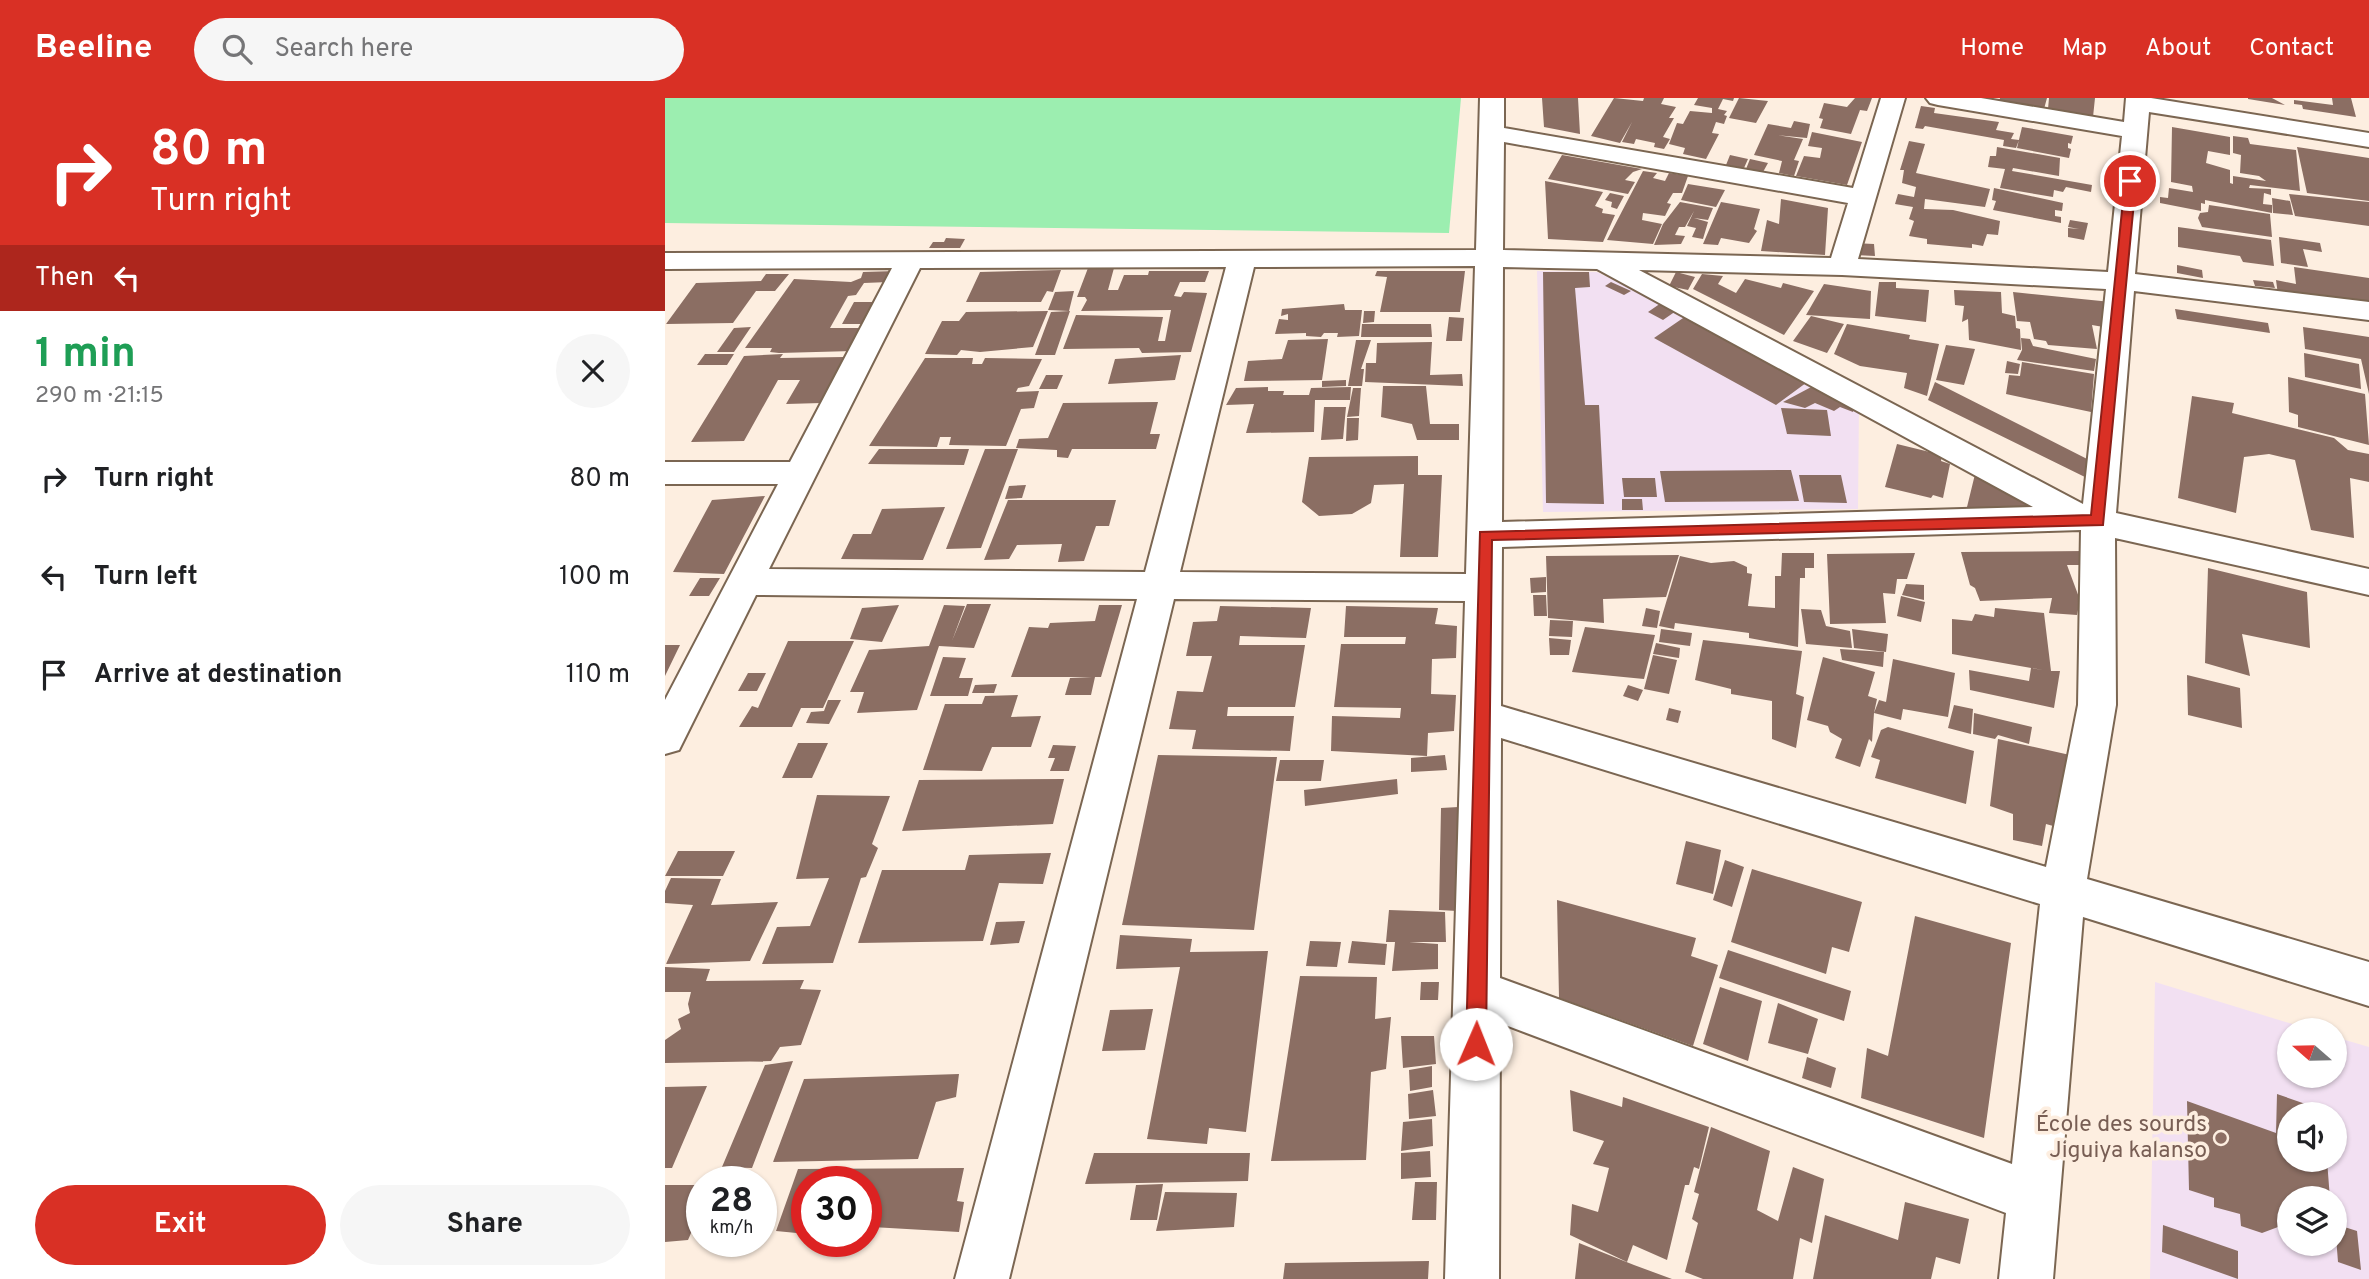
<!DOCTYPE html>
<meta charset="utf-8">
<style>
:root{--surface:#fff;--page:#f6f6f6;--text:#202124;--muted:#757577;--accent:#d93025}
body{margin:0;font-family:Overpass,sans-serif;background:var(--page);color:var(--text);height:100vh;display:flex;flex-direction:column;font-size:26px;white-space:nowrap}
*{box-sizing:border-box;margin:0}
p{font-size:23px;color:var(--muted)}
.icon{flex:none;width:38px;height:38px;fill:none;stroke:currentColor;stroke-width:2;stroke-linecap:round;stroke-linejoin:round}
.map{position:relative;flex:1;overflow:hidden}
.side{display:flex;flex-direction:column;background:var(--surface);width:665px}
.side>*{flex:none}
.top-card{background:#d93025;color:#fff;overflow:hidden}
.needle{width:46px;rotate:290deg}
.controls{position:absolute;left:1612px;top:920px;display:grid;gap:14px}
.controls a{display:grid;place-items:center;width:70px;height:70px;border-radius:50%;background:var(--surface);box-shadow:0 2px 5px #0004;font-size:35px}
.speed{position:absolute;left:21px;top:1068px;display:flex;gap:14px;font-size:35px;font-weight:700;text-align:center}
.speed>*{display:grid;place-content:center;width:91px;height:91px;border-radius:50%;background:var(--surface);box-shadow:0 2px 5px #0004;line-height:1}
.speed small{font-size:18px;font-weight:400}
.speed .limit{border:10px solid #d22;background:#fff;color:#111}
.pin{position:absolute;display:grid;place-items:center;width:60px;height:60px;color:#fff;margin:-30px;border:4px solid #fff;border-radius:50%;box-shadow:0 2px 7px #0007}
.me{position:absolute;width:77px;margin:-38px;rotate:1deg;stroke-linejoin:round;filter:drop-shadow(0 0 5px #0008)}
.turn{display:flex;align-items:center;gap:24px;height:147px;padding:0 35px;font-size:32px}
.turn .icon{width:91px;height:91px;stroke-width:2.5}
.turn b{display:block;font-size:49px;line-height:60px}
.then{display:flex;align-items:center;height:66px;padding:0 35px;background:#0003;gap:14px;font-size:26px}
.round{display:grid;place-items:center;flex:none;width:74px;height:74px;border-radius:37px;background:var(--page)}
.overview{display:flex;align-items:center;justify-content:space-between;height:119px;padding:0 35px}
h1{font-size:42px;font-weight:700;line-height:52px;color:#1e9e55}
.button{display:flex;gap:14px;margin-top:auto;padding:14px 35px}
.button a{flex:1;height:80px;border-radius:42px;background:var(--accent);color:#fff;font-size:28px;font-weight:700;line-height:80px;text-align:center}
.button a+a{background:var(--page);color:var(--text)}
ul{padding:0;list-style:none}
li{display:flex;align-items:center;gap:21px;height:98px;padding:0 35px}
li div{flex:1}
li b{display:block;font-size:26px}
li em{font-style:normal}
header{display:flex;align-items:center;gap:42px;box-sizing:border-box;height:98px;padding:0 35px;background:var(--accent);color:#fff}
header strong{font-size:33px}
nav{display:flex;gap:38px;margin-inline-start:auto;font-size:24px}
.search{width:490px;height:63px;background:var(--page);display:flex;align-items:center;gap:18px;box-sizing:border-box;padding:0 24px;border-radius:38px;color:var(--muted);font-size:26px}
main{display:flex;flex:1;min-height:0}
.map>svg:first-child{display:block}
</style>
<header>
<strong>Beeline</strong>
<div class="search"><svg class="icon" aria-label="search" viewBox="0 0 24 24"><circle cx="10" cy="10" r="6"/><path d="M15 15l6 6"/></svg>Search here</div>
<nav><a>Home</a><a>Map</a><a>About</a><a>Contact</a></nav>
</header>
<main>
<section class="side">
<div class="top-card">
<div class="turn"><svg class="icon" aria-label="right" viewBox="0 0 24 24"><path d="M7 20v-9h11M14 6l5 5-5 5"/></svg><div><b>80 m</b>Turn right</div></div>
<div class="then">Then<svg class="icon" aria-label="left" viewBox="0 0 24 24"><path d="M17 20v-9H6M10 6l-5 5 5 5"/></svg></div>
</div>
<div class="overview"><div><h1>1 min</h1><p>290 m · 21:15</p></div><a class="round"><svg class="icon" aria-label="close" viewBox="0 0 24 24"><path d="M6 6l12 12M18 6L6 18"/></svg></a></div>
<ul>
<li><svg class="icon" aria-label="right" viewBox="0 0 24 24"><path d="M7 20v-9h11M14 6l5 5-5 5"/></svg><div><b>Turn right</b></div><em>80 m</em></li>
<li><svg class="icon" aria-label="left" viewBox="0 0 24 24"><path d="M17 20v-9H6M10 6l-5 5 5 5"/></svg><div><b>Turn left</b></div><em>100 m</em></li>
<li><svg class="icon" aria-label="arrive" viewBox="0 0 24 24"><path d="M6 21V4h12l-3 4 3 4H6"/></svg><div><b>Arrive at destination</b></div><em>110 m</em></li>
</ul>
<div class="button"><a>Exit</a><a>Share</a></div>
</section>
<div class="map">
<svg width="1704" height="1181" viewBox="0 0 1704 1181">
<rect width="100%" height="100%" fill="#fdeee0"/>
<path fill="#f2e0f2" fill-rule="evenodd" d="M872,173L932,174L1057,233L1194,305L1193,411L878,414Z
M1490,884L1650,933H1624V978H1670V939L1704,949V1181H1485ZM1624,1017H1670V1062H1624ZM1624,1101H1670V1146H1624Z"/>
<path fill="#9ceeb0" d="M0,0H796L784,135L0,125Z"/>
<path fill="#8b6e63" d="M877,0H913L915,36L879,29Z
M949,0L978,3L979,0H999L996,6L1011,9L1004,20H1009L998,39L1005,41L999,51L989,49L990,45L971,41L969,46L957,44L967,24L955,45L926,38Z
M1033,0H1069L1068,3L1058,1L1053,11L1062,13L1059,17L1062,18L1059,26L1051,24L1047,35L1054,36L1041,61L1018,56L1020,50L1004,46L1012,25L1018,26L1025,13L1047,15V10L1029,7Z
M1074,0L1103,3L1091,25L1064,20Z
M1190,0H1207L1202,13L1195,12L1186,36L1155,30L1158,21L1154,20L1159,5L1182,9Z
M1335,0H1382L1379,11L1334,4Z
M1384,0H1430L1428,19L1383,11Z
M1583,0H1607L1620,7L1583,1Z
M1667,0H1686L1691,19L1638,11L1637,7L1629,6V2L1668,7Z
M1256,8L1270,10L1269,15L1334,24L1331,32L1349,35L1346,41L1354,42L1351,50L1338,48L1339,42L1260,28L1258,31L1250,30Z
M1129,23L1145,26L1142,40L1111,37L1138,41L1129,62L1134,63L1129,78L1114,75L1117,63L1089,57L1103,26L1126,30Z
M1357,29L1408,38L1406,46L1403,45V50L1406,51L1404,60L1352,50Z
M1507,29L1565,39V57L1543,53L1541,65L1565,72V85L1568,86V78L1601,83L1594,78L1575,75L1576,57L1568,55V38L1583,40L1585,46L1631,52L1635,93L1585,87L1584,90L1606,91V97L1599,95L1598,106L1607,107V115L1540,102V106L1536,105V113L1495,105V99L1503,100L1504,90L1528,94L1527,88L1506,84Z
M1147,34L1197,44L1182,87L1131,78L1139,58L1155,60L1157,50L1143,48Z
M1244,43L1260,46L1251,75L1325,91L1320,109L1260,101L1259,111L1288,112L1335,123L1333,137L1322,136L1318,148L1307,146V150L1262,146V141L1244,138L1249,123L1244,121L1248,109L1230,106L1233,96L1249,99L1251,89L1237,85L1239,72H1235Z
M1332,49L1395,60L1394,78L1348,70L1347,73L1427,87L1426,94L1401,89L1398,94L1389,92L1388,99L1335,90L1340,71L1323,69L1325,58H1331Z
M1632,49L1704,60V103L1642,95Z
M897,57L977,71L968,74L960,82L970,84L963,96L883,81Z
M1065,57L1083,61L1079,70L1061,67Z
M1085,61L1103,65L1098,74L1081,71Z
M978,73L992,75L988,80L1000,83L1004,75L1023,78L1017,95H1008L1002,105L1006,106L1000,118L978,115L977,122L997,126L988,146L942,142Z
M880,83L938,94L930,108L938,111L937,115L950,117L938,144L883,141Z
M1023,86L1060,92L1051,109L1016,102Z
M1329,90L1398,105L1397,113L1390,112V118L1396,119V125L1328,112L1331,103L1327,102Z
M945,95L959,98L952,111L946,109L947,104L940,102Z
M1624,96L1704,104V128L1630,118Z
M1607,100L1625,103L1628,117L1608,115Z
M1116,101L1163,110L1160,157L1096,153L1102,122L1114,126Z
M1015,104L1048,110L1043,122L1029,120L1043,124L1038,141L1027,139L1031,130L1022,128L1029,113L1020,129H1014L1010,137L1020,138L1016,146L989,147L998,126Z
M1056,104L1095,111L1089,131L1092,133L1084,145L1056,140L1053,147L1038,146Z
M1544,107L1605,116L1607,139L1537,129L1533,120L1535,115L1543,114Z
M1405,122L1423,125L1419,142L1403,139V130L1414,131L1403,129Z
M1513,129L1606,142L1609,168L1578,164L1575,158L1513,149Z
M1614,139L1655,145L1657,154L1638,151L1643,169L1616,165Z
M281,140L300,141L295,150H264L268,144H279Z
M1188,145L1209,146L1210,158L1190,157Z
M1512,167L1537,172L1538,180L1512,175Z
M1629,169L1704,180V211L1613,197L1611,182L1631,186Z
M423,170H449L443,192H453L459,177H483L484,173H544L540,184H515L509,198L516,199L519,194L542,195L526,254L477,255L474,250L398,251L411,217L498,219L493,243H500L506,212L416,213L422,202L420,199H412Z
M396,172L388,194L382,193L376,204H301L315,174Z
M231,173L224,184L199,185L191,197L183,198L165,230H200L188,253L114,255L105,254L107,250H80L129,181L186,184L196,180L198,174Z
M712,173H800L795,214H715L722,179L710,178Z
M878,174H924L925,189L910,190L920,307H934L939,406L881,405Z
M1011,174L1030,179L1023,192L1004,188Z
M101,176H124L110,193H91L68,225L1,226L31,185L96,183Z
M1037,176L1058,178L1053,186L1071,195L1080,181L1116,190L1118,185L1149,193L1119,237L1028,191Z
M1588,182L1608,184L1610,190L1590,188Z
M946,184L966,193L959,197L940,188Z
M1214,184H1231V190L1264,192L1261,224L1210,218Z
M1159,186L1206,193L1205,221L1141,217Z
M1289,192L1336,194L1337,215L1350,218L1351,230L1355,231L1356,252L1304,242L1303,221L1297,224L1299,208L1290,207Z
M409,193L404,213L383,212L390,194Z
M1348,194L1446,204L1444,230L1427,227L1432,251L1383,247L1381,243L1369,241L1365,224L1352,223Z
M189,204H209L197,226H177Z
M996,205L1011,213L998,222L983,214Z
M679,206L680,212H697L694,238L672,239L673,235H659L656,239L641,238V235L610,236L614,221L623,222V216L616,218L617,211Z
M1510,211L1603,225L1605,235L1512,221Z
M383,213L368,249L315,254L296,252L292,257L260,256L277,223H294L301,214Z
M405,213L390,257H370L386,214Z
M699,213H710L709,224L698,225Z
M1021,218L1145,282L1111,307L989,240Z
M1146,218L1179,226L1162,255L1128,243Z
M784,219L799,220L797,243H781Z
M697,226H766L767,239H696Z
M1182,226L1245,237L1244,241L1274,246L1262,298L1239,290L1242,275L1195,268L1169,256Z
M86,229L69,254H52L69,230Z
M1638,229L1704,239V296L1696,261L1640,251Z
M1356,240L1365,241L1368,248L1431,261L1429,273L1352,262L1357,252Z
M663,241L657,282L579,283L583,263L617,261L623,242Z
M691,242H706L696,271H699L697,288H683Z
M767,244L765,277L797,276L798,288L700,284L701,265H711L712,245Z
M1281,247L1310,251L1299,287L1271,282Z
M1639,255L1694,266L1696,291L1640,279Z
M40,256H69L62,267H32Z
M118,256L115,260L179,259L156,305L121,306L135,282H113L79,343L26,344L79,258Z
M516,257L510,282L443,286L450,261Z
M260,260H308L307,266H317L320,260L377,261L364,288L353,290L351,294L374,293L369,310L356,311L341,348L284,347L286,339H275L272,349L204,348Z
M1342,263L1355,266L1353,276L1340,275Z
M1357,264L1429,276L1426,314L1341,296L1344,277L1355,278Z
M381,277H398L392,291H374Z
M1623,279L1700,296L1704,347L1633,329V317L1624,314Z
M681,282V288L657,289V283Z
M1270,284L1430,365L1426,382L1263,302Z
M1150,287L1190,306L1188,314L1175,309L1169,313L1150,305L1140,310L1118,304Z
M718,288H761L765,326H794V342H752L747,326L716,319Z
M603,289V293H619L618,297H644L646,290L686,289L685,302H650L649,334L581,335L589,306L561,307L571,290Z
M688,290H696L694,318L682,319Z
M1527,298L1569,305L1567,315L1669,340L1683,352L1704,356V384L1685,380L1689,440L1646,432L1630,362L1604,356L1579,359L1571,415L1513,400Z
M493,304L485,336H495L491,351H407L403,360L392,359V352L351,350L354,341L383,340L398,305Z
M659,309H681L678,341L656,342Z
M1116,310L1162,312L1166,338L1122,336Z
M682,320H694L693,342L681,343Z
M1232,346L1277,357L1276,363L1285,366L1278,400L1268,397L1266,400L1220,389Z
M214,351H304L299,367L203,366Z
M320,351H353L316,450L281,451Z
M753,358V377H777L773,459H735L739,386L709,387L706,405L687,416L654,418L637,404L644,359Z
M1312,368L1391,409L1304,416L1302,409Z
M1126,372L1134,403L1000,404L995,373Z
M1134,377H1176L1182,405L1139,404Z
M957,380H990L992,399H959Z
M361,387L357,400L340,401L344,388Z
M100,398L59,476L8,474L47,402Z
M957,401H977L978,412H957Z
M343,402H451L444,428H431L419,463L393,464L397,446L352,447L344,461L319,462Z
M280,409L258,462L176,461L188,436H206L217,411Z
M1420,453L1418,467H1402L1415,502L1412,517L1384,515L1387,500L1315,503L1310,490L1305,487L1296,454Z
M1117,455H1149V470H1140V480H1135L1133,549L1084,540V535L1010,525L1009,531L994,528L1015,458L1046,465L1069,463L1082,469V475L1087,476L1083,508L1110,510V478H1116Z
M1250,455L1242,481H1232L1230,496L1218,495L1221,525L1165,526L1162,456Z
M1014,457L1001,499L938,501L939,525L883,520L881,458Z
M1543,470L1642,494L1645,550L1577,536L1585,578L1540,565Z
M881,479V494L866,495L865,480Z
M35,480H55L44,498H24Z
M1241,486L1259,487V502L1237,497Z
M868,497H881L882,518H869Z
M1236,498L1260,504L1256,524L1232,518Z
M302,506H326L309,550L274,548L252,612L192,615L199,594H185L204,552L264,548L279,507L300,508L287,543Z
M234,507L217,544L185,541L197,510Z
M434,507H457L436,579H430L426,597H400L405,580L427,579H346L364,529L383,530L385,525L430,523Z
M555,508L646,510L641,540L575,538L574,547H640L630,609H563L562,618H629L625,653L527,651L531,632L504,631L512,593L538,594L547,558H521L528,524L552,523Z
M681,508L773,510L770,526L792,528L791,560L767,561L766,596L791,597L789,633L763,635L762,658L666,653L667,618L735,620L736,610L669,609L676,546H740L741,539H679Z
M981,510L995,513L992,530L977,528Z
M1330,510L1379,515L1386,573H1395L1389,610L1305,592L1304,572L1364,583L1366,570L1378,572L1287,556V521L1307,523L1310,516L1329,519Z
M1136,511L1156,512L1161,528L1185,533L1187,550L1141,546Z
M885,522L908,523L907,539L884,538Z
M920,529L990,537L979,581L907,574Z
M996,531L1027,535L1025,548L994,544Z
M1187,531L1223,536L1221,554L1189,550Z
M884,540L906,542L904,557H885Z
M1038,542L1137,553L1131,596L1139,599L1131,650L1107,641V603L1066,596V591L1030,582Z
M123,543H189L158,610H136L127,629H74L87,608L93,610Z
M991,545L1015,550L1014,560L988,556Z
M0,547H15L0,578Z
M1175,551L1219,554L1218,569L1177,562Z
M988,557L1012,562L1004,596L979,591Z
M278,559L301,560L294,580H308L303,598H265Z
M1158,559L1210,574L1203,598L1212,601L1209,615L1214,602L1221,604L1228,561L1290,575L1283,619L1238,611L1236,622L1209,615L1207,644L1204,641L1195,669L1170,660L1177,641L1165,634L1163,628L1142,622Z
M83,575H101L92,593H73Z
M1522,577L1575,590L1577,630L1523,617Z
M332,586L329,595H307L310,587Z
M963,587L978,592L973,603L958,598Z
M353,597L346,619L376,618L366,649H327L317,673L258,672L280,606H317L320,598Z
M163,602H176L164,626L141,625L146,614L159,613Z
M1289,607L1308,611L1306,636L1283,630Z
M1004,610L1016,613L1013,625L1001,622Z
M1309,615L1367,629L1364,646L1333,637L1330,641L1308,636Z
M1223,629L1309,653L1301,706L1210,680L1215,662L1206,659L1216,632Z
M1333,641L1405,657L1406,733L1381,726L1377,748L1348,742V716L1325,708Z
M133,645H163L147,680H117Z
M388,647L411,648L404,673H385L390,660H383Z
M493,657L612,659L589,832L457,827Z
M780,657L782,672L746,674V660Z
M615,662H659L656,683H611Z
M399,681L388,726L237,733L254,682Z
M732,681L733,696L640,708L639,692Z
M152,697L225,698L207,746L213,750L201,779L196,780L168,865L97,866L112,829L145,828L164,780L131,781Z
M811,708V814L774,812L776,710Z
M1021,743L1056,752L1048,796L1011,786Z
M13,753H70L58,778H0Z
M386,755L378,786L334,785L318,843L193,845L217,772H300L304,757Z
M1060,762L1079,769L1067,809L1048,802Z
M1087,771L1197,804L1184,854L1167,849L1161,876L1066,844Z
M6,780L56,781L46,807L113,804L85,863L1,866L28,807L0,805V793Z
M892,802L1031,840L1026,858L1053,867L1028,948L894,900Z
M724,812L780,814L781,844H744L773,846V871L727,873L730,844H721Z
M1250,818L1346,845L1319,1040L1196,1000L1202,950L1223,958Z
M360,823L354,845L325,847L331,824Z
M455,837L527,841L525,854L603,853L581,1034L544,1030L542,1046L482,1041L515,869L451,871Z
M645,843L676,844L672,869L641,868Z
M687,843L722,846L720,867L683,865Z
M1063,852L1186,893L1179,923L1054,880Z
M0,869L45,871L41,883L139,882L135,891L156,892L136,947L115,949L106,963L0,965V942L16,931L13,921L25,915L23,906L26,894H0Z
M635,878L712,879L710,921L726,919L721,971L706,974L701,1062L606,1063Z
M756,884H774L773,902H755Z
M1055,889L1097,903L1083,963L1038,946Z
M1113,905L1153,921L1143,956L1103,945Z
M488,911L480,952L437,953L445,912Z
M736,938H769L771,966L738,970Z
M1142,959L1171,970L1166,990L1137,980Z
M128,963L87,1070L57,1069L100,967Z
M767,968V989L745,993L744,972Z
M294,976L291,999L271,1004L253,1061L108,1064L139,981Z
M42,988L7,1070H0V989Z
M768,992L771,1018L744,1021L743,996Z
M905,992L957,1009L958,999L1044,1029L1034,1071L1029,1069L1024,1087H1020L1002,1162L968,1147L962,1164L905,1137L907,1106L933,1114L944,1070L928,1066L939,1043L908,1033Z
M1612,996L1658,1012L1659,1017H1624V1062H1662L1665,1101H1624V1125L1597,1135L1576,1128L1575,1116L1549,1109V1100L1524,1092L1522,1003L1611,1035Z
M767,1021L768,1048L736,1053L738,1024Z
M1046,1029L1105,1053L1092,1112L1113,1123L1128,1069L1159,1081L1147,1145L1135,1140L1128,1181H1038L1020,1174L1033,1125L1027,1121L1034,1096L1029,1094Z
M765,1053L766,1079L736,1081V1055Z
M429,1055H585L583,1083L420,1086Z
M299,1070L292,1103L299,1104L294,1134L207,1129L201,1143V1083H142V1136L111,1133L133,1071Z
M750,1084H772L771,1122H747Z
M498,1086L492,1122H465L471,1087Z
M0,1087H37V1110L23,1142L0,1144Z
M500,1094L572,1095L569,1129L491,1133Z
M1240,1104L1304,1121L1295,1166L1271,1159L1266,1181H1148L1160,1117L1233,1142Z
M1670,1126L1692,1133L1696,1172L1673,1164Z
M1498,1127L1573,1153V1181L1497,1154Z
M914,1145L969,1167L1007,1181H910Z
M764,1163L763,1181H618L620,1165Z"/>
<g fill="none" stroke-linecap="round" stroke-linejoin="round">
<defs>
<path id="minor" d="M815,0H839V30L1188,90L1216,0H1240L1193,161L1443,174L1457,38L1273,7L1265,5L1261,0H1316L1459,24L1461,0H1486L1704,35V49L1484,14L1470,176L1704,204V222L1469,193L1451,415L1704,471V497L1450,440L1451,607L1422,781L1704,864V908L1418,819L1388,1181H1334L1341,1115L835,925L834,1181H780L800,503L509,501L344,1181H290L472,501L91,497L14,652L0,656V602L113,386H0V364H125L227,170L0,171V155L811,152ZM839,44L1183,105L1166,160L838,152ZM810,168L801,476L515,474L589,169ZM561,169L480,474L104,471L255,170ZM838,169L932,171L1368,409L837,424ZM974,172L1177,177L1441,191L1418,406ZM1416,432L1413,607L1381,769L836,608L837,449ZM836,640L1375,806L1347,1066L835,880Z"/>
</defs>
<use href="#minor" stroke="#7b6652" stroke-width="4"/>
<use href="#minor" fill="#fff" fill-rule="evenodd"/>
</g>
<path fill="#d93025" stroke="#8d1f18" stroke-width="2" d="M1465,80L1471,83L1438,427L827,442L821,946L818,953L811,956L804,953L801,946L815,434L1426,417L1460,83Z"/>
<circle fill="#8d6e63" stroke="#fdeee0" stroke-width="2.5" cx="1556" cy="1040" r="7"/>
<g text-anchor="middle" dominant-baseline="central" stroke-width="7" stroke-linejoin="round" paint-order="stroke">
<g font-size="23" fill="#785e54" stroke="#fdeee0" text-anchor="end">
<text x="1542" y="1027">École des sourds<tspan x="1542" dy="26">Jiguiya kalanso</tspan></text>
</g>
</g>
</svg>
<div class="controls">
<a><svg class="needle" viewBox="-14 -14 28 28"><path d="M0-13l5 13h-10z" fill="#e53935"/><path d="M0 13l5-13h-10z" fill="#757577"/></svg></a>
<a><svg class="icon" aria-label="sound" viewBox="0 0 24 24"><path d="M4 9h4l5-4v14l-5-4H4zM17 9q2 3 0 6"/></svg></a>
<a><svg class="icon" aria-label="layers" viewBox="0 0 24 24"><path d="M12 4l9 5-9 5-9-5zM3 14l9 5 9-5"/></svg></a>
</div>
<div class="speed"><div>28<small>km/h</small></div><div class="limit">30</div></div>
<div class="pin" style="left:1465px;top:83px;background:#d93025"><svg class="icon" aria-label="arrive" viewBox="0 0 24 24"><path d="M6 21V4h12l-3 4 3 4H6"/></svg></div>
<svg class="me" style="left:811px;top:946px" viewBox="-20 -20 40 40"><circle r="19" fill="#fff"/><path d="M0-13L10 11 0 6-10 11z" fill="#d93025"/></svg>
</div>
</main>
